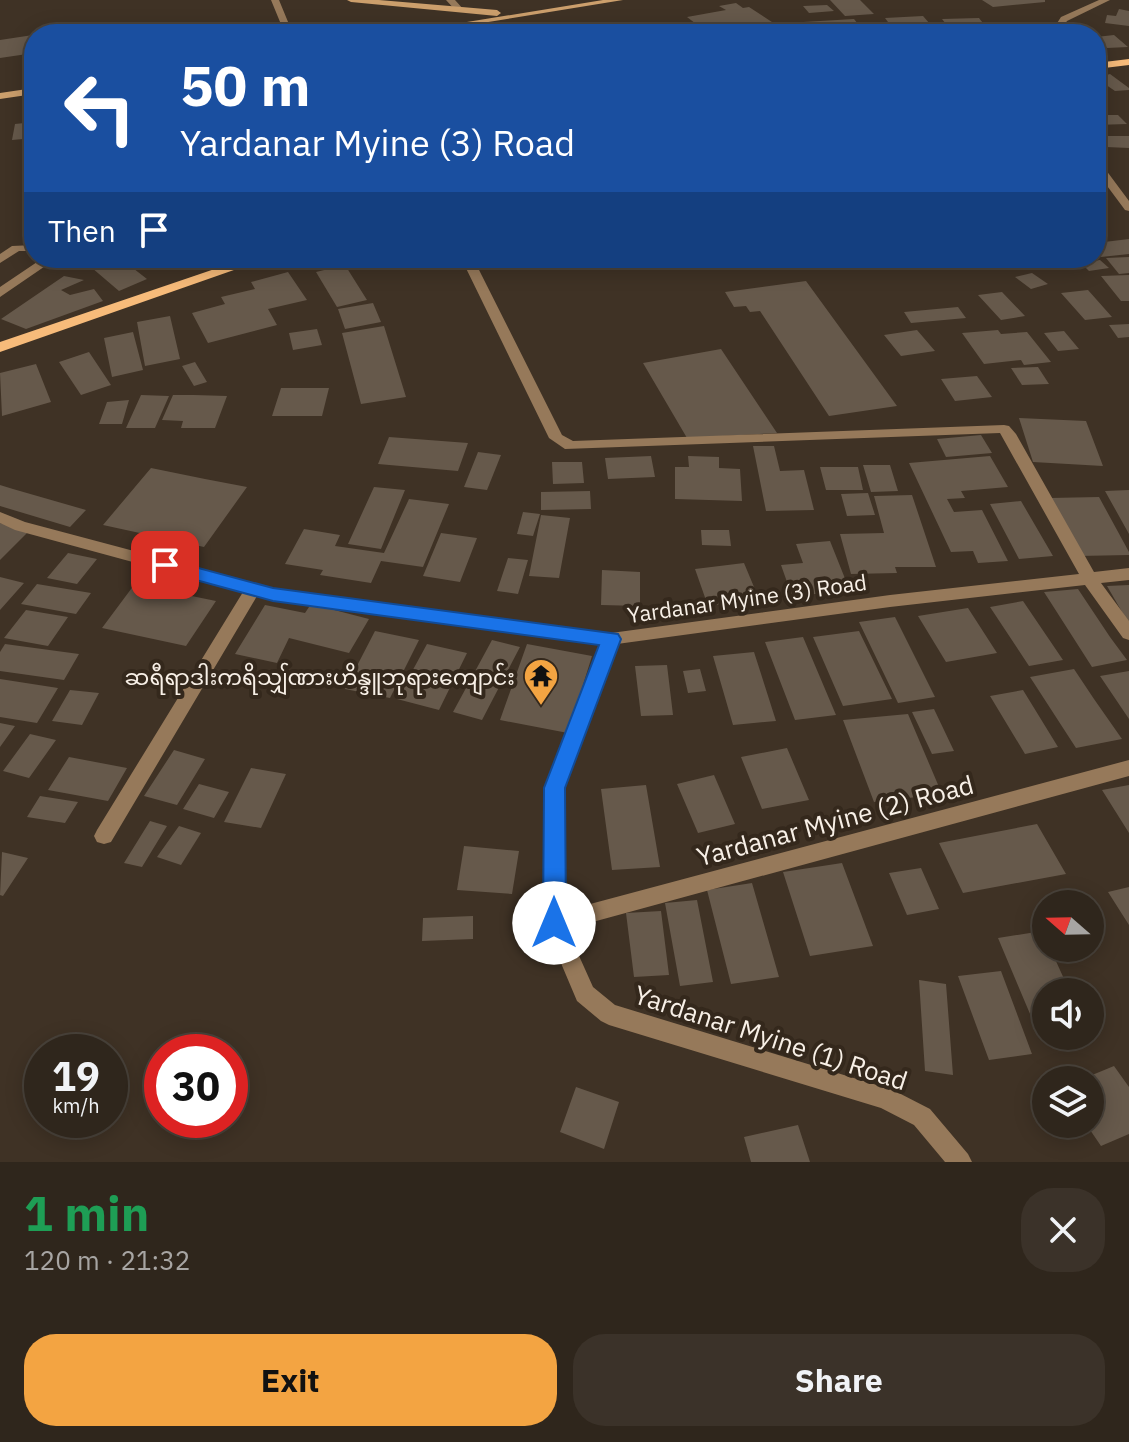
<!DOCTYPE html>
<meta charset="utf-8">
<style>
:root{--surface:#2f261c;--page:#3b3229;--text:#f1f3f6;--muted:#a7a5a3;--line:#4a433b;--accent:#f3a442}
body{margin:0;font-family:"IBM Plex Sans","Noto Sans Myanmar",sans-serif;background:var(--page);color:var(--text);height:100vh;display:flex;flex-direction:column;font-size:30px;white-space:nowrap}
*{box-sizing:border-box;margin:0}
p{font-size:26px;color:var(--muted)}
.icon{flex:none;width:44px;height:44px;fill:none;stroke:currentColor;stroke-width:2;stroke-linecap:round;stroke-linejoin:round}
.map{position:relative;height:1162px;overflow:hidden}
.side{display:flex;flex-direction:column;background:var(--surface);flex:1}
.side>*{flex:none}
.banner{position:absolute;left:24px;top:24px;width:1082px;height:244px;border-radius:32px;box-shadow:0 4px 20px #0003,0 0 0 2px var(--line);background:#1a4fa0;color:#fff;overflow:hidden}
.needle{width:52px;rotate:290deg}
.buttons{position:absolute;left:1032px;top:890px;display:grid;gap:16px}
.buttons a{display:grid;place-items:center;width:72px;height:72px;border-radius:50%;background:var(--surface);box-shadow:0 4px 20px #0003,0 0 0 2px var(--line);font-size:40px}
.speed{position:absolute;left:24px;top:1034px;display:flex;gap:16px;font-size:40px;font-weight:700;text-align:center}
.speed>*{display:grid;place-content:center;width:104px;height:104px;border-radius:50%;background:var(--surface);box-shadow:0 4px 20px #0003,0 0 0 2px var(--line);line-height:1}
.speed small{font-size:20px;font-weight:400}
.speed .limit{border:12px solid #d22;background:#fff;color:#111}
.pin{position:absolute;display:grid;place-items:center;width:68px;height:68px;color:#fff;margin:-34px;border-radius:16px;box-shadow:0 4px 12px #0006}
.me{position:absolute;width:88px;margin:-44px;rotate:0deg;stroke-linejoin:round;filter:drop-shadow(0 0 6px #0008)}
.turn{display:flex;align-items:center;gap:28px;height:168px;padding:0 24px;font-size:36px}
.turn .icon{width:104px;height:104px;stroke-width:2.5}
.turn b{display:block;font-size:56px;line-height:68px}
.then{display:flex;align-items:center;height:76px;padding:0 24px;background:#0003;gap:16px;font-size:30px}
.round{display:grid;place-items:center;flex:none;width:84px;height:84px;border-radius:32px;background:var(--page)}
.summary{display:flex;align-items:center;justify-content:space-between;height:136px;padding:0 24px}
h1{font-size:48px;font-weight:700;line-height:60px;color:#1e9e55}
.button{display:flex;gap:16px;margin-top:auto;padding:16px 24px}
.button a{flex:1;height:92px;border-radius:32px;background:var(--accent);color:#111;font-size:32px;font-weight:700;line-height:92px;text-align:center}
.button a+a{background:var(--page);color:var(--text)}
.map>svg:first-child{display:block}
</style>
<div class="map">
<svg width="1129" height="1162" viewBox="0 0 1129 1162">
<rect width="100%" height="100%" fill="#3f3225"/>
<path fill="#66594b" d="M830,0H860L874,14L845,16Z
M982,0H1045V2L993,7Z
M736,3L743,8L749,7L775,24L730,32L719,24L700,27L687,17L726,10L719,6Z
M827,5L834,11L809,13L803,6Z
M1119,9L1129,11V26L1105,23L1107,15L1116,16Z
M923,16L930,24L891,26L885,18Z
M979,18L986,27L949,28L942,19Z
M854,19L866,34H812L803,22Z
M662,26L677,34H621L640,27Z
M931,26L937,32L902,34L897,28Z
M1009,27L1017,34H951V32Z
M33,35L34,53L0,58V40Z
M1114,35L1128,47L1107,48L1096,37Z
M1110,74L1129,88V90L1115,91L1096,78Z
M1096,115H1118L1127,124L1096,125Z
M34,122V138L12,140L15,124Z
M1098,136H1129V148L1106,147Z
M1129,239V254L1101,257L1096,252V243Z
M1129,257V273L1119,274L1106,258Z
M97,258H120L147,279L119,291L85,262Z
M132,258H171L144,268Z
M566,258H604L606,263L570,267Z
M1100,260L1109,268L1089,271L1081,263Z
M345,265L367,300L337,307L316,272Z
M288,272L307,300L268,309L277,325L208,343L192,313L225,304L221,297L255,289L251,282Z
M1032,273L1048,284L1031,289L1015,277Z
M1129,275V301H1121L1101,276Z
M64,276L84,280L61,290L70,295L94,289L103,301L26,329L1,319Z
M806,281L897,406L829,416L760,311L750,312L746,306L734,307L725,292Z
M1088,290L1112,317L1085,320L1061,293Z
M1002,292L1025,316L1001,320L978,295Z
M373,303L381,322L345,329L338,309Z
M958,307L966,318L911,323L904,312Z
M170,316L180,359L145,366L137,322Z
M1129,324V337L1118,338L1109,325Z
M384,326L406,397L361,404L342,333Z
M317,329L322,345L293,350L289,333Z
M917,330L935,351L901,356L884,335Z
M998,330L1001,334L1027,332L1051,362L1024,365L1021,360L984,364L962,333Z
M1064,331L1079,349L1058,351L1044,333Z
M133,332L143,370L112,377L104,338Z
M721,349L777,433L687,438L643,363Z
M89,352L111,385L81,395L59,362Z
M195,362L207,382L194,386L182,366Z
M36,364L51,402L2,416L0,373Z
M1038,367L1049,384L1022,385L1011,368Z
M977,376L992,397L955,401L941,379Z
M281,388H329L322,416H272Z
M141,395L169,396L155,428H126Z
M173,395H194L227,396L215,428H181L183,421L162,420Z
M129,400L122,424H99L107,402Z
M1019,418L1086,421L1103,466L1033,462Z
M981,435L992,453L946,457L937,439Z
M389,437L468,443L458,471L378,464Z
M753,446H774L780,471L804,470L814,510L766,511Z
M478,452L501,455L487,490L464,487Z
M651,456L655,477L608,479L605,458Z
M688,456L719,457V468L740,469L742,501L675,499V467H689Z
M990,456L1008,487L961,491L965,498L947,499L954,512L982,510L1008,561L978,563L973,551L951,552L909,463Z
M552,462H582L584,483L553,484Z
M863,465H890L898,491L871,492Z
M820,467H858L863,490H826Z
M151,468L205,479L247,487L204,547L103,525Z
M0,485L13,489L86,510L70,527L0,506Z
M374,487L405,490L381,549L348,544Z
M1129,490V534L1105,491Z
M590,491L591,509L541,510V492Z
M868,493L875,515L847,516L841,494Z
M912,495L936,567H895L897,573L851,574L840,534L884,533L874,496Z
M1099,497L1129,552V555L1078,556L1050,498Z
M409,499L449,504L423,567L381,561L371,583L320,575L323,570L285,564L304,529L340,535L335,546L384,553Z
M1021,501L1053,556L1019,559L990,504Z
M523,512L540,514L533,536L517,534Z
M541,515L570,518L559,578L529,576Z
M0,523L29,531L0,560Z
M701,530H729L731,546L702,545Z
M441,533L477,538L460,582L423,576Z
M830,541L850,591L792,596L781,565L803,563L796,544Z
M68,553L97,559L77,584L47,578Z
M508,558L528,560L518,594L497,591Z
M744,563L759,599L708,606L695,569Z
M602,570L640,572V606L601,605Z
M0,577L24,583L0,610Z
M137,581L179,590L177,593L216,601L186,646L102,628Z
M37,584L91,593L76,614L21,604Z
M1129,585V624L1107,586Z
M1078,589L1110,637L1127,660L1092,667L1044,592Z
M1023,601L1063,660L1029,666L990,607Z
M311,604L369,619L349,653L289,638L277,663L235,654L265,605L305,613Z
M968,608L997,653L946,662L918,616Z
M26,610L68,617L48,646L4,638Z
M895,617L935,697L898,703L859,622Z
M375,631L419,640L390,698L345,689Z
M859,631L892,699L843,706L813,637Z
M803,637L836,715L795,720L765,642Z
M492,640L520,647L482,720L453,712Z
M5,644L79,654L64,680L0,671V652Z
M427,644L467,653L439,710L397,699Z
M527,644L592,656L568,733L500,720Z
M754,652L776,721L733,725L713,656Z
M667,665L673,715L641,716L635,666Z
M700,669L706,691L688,693L683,671Z
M1074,669L1094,699L1122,739L1076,748L1030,677Z
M1129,671V719L1100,676Z
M0,679L58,688L37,723L0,717Z
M70,690L99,693L82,725L52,721Z
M1023,690L1058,747L1025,754L990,696Z
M934,709L954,751L932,754L912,712Z
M908,714L942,794L874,802L843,720Z
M0,723L15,726L0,747Z
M30,734L56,740L29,778L3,771Z
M787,748L809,800L762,809L741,757Z
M174,750L205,759L177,805L144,796Z
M69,757L127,768L108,801L48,790Z
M251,768L286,774L261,828L224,822Z
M714,775L735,824L698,833L677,784Z
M199,784L229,792L214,818L183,809Z
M646,785L660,867L612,870L601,789Z
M1129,785V833L1102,790Z
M40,796L78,802L65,823L27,817Z
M150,821L167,826L142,867L124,863Z
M1037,824L1066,874L963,893L939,843Z
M179,826L201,833L181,865L157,857Z
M464,846L519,851L512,894L457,890Z
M2,852L28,858L3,896L0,895Z
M842,863L873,946L810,956L783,872Z
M921,868L939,909L907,915L889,873Z
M752,883L779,977L731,984L707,890Z
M1129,887V925L1108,892Z
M697,900L713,982L680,986L665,903Z
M661,911L669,975L634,977L626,913Z
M473,916V939L422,941L423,918Z
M1042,931L1046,948H1050L1070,992H1046V1036L1057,1038L1041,1040L998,938Z
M1001,971L1032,1054L989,1060L958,976Z
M919,980L946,984L953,1075L925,1071Z
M1114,1066L1129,1087V1134L1101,1146L1086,1124H1090V1080H1080Z
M576,1087L619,1102L604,1149L560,1132Z
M798,1125L810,1162H751L744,1137Z"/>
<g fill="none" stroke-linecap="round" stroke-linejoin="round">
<path fill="#96795a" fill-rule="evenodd" d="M446,0H455L464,10L457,12Z
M34,245V251H19L0,263V254L12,246Z"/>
<path fill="#96795a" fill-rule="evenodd" d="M271,0H279L293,34H285Z
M1099,0H1110L1067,21L1058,34H1050L1061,17Z
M1096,161L1100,162L1129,201V211L1125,210L1096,171Z
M43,258H57L0,297V287Z
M461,258H473L562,435L573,441L1004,425L1009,426L1016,434L1094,572L1129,568V580L1101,583L1129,621V640L1123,638L1085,585L890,607L617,644L563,788L564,911L1129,760V776L567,929L593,987L615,1005L893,1090L930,1109L968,1154L972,1162H945L914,1125L881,1108L609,1025L601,1021L577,1001L544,923L545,788L601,644L273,600L257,596L111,842L104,844L97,842L94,836L97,830L243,592L15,530L0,523V512L25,522L273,588L611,633L890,595L1079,574L1000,433L565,449L549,438Z"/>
<path fill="#cc9f6c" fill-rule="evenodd" d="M347,0H379L497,10L501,13L497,16L351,2Z
M603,0H623L414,34H393Z
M34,88V94L0,99V93Z"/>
<path fill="#f7bb7a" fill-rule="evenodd" d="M1129,59V65L1096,69V63Z
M247,258H268L0,352V342Z"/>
</g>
<path fill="#1a73e8" stroke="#114b97" stroke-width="2" d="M165,559L273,588L618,634L621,639L565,788L566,923L563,930L554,933L546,930L543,923L544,788L599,645L273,601L159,570L156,565L159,561Z"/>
<defs>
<symbol id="temple-pin" viewBox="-11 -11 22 30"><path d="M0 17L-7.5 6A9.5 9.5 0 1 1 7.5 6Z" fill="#f3a442" stroke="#34281c"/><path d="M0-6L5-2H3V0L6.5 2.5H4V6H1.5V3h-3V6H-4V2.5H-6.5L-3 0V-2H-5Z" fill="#111"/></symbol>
</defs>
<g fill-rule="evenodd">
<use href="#temple-pin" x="521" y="656" width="40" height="54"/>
</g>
<g text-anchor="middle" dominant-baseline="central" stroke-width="8" stroke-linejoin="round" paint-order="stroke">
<g font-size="22" fill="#f8f0e7" stroke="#34281c">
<text transform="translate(747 598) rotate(-8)">Yardanar Myine (3) Road</text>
</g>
<g font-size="22" fill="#f8f0e7" stroke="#34281c" text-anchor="end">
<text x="515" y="676">ဆရီရာဒါးကရိသျှ်ဏားဟိန္ဒူဘုရားကျောင်း</text>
</g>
<g font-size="26" fill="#f8f0e7" stroke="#34281c">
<text transform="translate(835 820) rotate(-15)">Yardanar Myine (2) Road</text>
<text transform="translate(771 1037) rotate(18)">Yardanar Myine (1) Road</text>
</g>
</g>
</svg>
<div class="buttons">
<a><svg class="needle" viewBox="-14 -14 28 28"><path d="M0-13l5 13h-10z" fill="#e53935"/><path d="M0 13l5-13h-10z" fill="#a7a5a3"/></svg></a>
<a><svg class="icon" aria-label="sound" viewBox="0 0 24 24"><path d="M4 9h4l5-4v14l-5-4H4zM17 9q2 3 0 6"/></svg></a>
<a><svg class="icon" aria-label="layers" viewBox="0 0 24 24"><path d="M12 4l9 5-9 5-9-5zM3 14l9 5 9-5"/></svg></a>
</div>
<div class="speed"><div>19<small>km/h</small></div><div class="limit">30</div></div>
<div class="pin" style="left:165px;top:565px;background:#d93025"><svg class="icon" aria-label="arrive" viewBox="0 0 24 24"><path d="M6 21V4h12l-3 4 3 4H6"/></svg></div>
<svg class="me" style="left:554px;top:923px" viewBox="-20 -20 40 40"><circle r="19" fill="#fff"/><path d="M0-13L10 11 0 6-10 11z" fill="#1a73e8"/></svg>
<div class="banner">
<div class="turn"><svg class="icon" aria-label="left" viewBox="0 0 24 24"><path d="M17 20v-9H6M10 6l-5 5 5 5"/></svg><div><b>50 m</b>Yardanar Myine (3) Road</div></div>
<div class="then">Then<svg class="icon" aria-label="arrive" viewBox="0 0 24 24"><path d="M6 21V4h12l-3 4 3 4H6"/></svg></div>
</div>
</div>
<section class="side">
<div class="summary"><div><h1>1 min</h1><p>120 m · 21:32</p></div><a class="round"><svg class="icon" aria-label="close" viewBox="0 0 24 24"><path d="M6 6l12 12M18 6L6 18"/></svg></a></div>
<div class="button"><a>Exit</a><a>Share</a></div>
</section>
